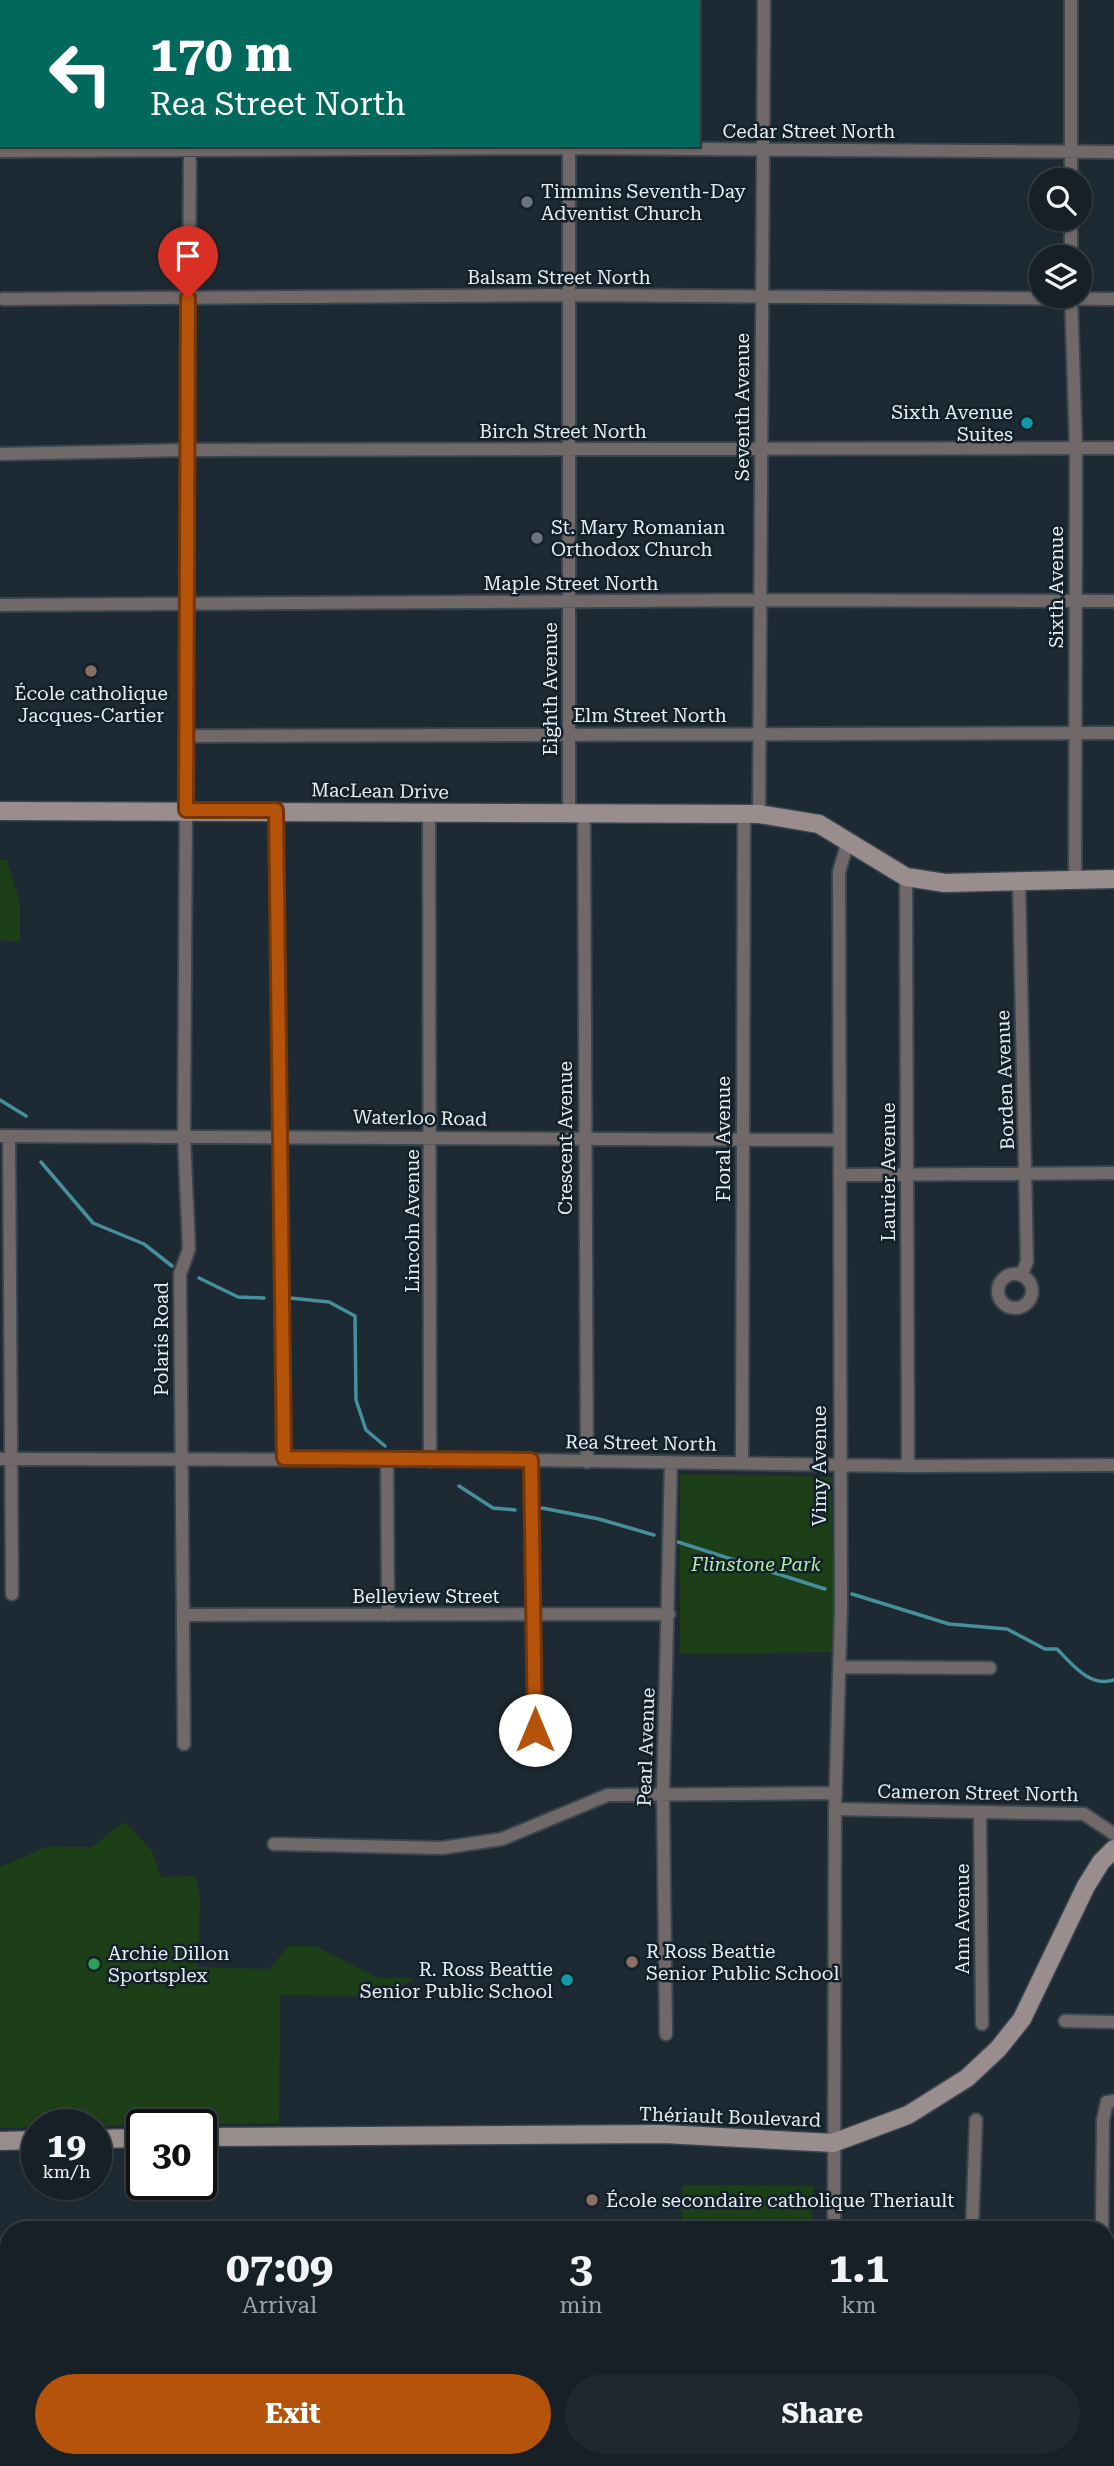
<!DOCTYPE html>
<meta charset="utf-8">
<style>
:root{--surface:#162026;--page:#1f282e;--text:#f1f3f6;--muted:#9ea3a7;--line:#353e43;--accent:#b45309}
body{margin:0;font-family:"Roboto Serif",serif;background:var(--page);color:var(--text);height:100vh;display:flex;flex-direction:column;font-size:26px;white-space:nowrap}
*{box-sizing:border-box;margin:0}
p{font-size:23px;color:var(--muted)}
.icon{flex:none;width:38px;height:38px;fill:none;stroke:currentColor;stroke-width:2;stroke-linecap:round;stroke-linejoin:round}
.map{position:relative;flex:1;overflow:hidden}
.panel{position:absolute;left:0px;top:2221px;width:1115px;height:247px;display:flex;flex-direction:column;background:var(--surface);border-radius:28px 28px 0 0;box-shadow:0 2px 5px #0004,0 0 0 2px var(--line)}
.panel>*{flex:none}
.banner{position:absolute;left:0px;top:0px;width:700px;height:147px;box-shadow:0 2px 5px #0004,0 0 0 2px var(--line);background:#00695c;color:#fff;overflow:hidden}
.buttons{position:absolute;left:1029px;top:168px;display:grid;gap:14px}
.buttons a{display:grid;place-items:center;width:63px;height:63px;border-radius:50%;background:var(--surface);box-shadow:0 2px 5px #0004,0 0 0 2px var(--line);font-size:35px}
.speed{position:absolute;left:21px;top:2109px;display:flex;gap:14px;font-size:35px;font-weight:700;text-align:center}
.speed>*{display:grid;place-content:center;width:91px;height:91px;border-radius:50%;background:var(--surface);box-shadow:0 2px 5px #0004,0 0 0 2px var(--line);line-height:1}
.speed small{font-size:18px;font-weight:400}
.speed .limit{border:4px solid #111;border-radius:10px;background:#fff;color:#111}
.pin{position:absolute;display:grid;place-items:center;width:60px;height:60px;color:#fff;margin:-72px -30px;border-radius:50% 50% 50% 0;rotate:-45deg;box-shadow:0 0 7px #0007}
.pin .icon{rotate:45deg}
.me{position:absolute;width:77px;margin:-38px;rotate:0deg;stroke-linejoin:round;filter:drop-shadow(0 0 5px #0008)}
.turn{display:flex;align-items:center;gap:24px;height:147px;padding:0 35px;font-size:32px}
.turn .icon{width:91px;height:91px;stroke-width:2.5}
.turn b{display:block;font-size:49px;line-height:60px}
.eta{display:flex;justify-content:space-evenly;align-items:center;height:119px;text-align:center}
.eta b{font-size:42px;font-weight:700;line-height:49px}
.primary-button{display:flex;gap:14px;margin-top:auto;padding:14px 35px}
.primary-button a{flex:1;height:80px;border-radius:42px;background:var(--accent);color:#fff;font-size:28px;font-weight:700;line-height:80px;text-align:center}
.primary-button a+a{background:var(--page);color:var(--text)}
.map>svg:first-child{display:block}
</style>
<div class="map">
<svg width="1114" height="2466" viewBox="0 0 1114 2466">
<rect width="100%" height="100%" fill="#1e2a33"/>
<path fill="#1c3f18" d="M0,860H7L20,903V942L0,940Z
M680,1474L832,1477L834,1652L680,1654Z
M125,1822L152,1851L161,1877L195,1876L200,1898L198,1967L269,1969L289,1946H315L378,1978H414L386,1996L280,1995L279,2123L0,2128V1867L49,1846L91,1847Z
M682,2185L813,2186L812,2229H682Z
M0,2432L9,2433V2459H159L157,2466H0Z"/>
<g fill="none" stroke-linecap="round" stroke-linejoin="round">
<path stroke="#45909c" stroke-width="3.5" d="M0,1100L26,1116
M41,1162L93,1223L144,1244L172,1266
M199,1278L238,1297L264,1298
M290,1298L329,1302L355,1316L356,1400L366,1430L385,1446
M459,1486L493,1508L515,1510
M542,1508L599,1519L654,1535
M678,1542L825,1589
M852,1594L949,1624L1007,1629L1045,1649H1057C1072,1664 1090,1688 1114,1680"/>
<defs>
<path id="street" d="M569,145V813
M0,151L569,148L1114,152
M1071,180V0
M1071,257V219
M1071,296L1076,448L1075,879
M3,299L569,295L1114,299
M0,454L188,450L1114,448
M0,605L760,600L1114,601
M186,736L1114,733
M276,810L283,1458
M429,814L430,1461
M584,814L587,1462
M759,814L764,0
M906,877L908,1466
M1019,882L1027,1262L1021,1275
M0,1136L839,1140
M9,1136L12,1594
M842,1175L1114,1173
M998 1291a17 17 0 1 1 34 0a17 17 0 1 1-34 0Z
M0,1459L531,1460L908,1466L1114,1465
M531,1460L535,1730
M387,1461L388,1615
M742,1463L744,815
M183,1615L669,1614
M840,1667L990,1668
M184,1744L180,1274L189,1249L184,1136L190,145
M835,1809L1084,1814L1114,1834
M980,1813L982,2024
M274,1844L442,1848L502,1839L608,1795L836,1793
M1065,2021L1114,2022
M666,2034L663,1794L671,1462
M834,2230L835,1809L841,1608L839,872L848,841
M972,2230L976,2120
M1102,2230L1103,2120L1107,2102L1114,2101
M1106,2294H1114
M837,2459V2466
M970,2466V2459
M1101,2466V2459"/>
<path id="secondary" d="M0,1L550,2
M570,2L647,0
M0,811L759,814L819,824L906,877L945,883L1114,879
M201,2137L663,2134L833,2143L908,2115L967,2078L998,2049L1022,2019L1086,1886L1101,1862L1114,1849
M96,2139L142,2138
M0,2141L37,2140"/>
</defs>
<use href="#street" stroke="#3a454e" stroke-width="16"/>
<use href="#secondary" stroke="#3a454e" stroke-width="21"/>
<use href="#street" stroke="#716969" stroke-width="12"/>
<use href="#secondary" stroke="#9a8d8e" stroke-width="18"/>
</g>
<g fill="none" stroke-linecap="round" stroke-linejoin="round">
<defs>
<path id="route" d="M188,298L186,810H276L284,1458L531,1460L535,1730"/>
</defs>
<use href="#route" stroke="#753606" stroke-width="18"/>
<use href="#route" stroke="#b45309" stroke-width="12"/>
</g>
<g fill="#6b7280" stroke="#142029" stroke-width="2.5">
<circle cx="527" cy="202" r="7"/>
<circle cx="537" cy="538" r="7"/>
</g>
<g fill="#0f9aa8" stroke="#142029" stroke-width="2.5">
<circle cx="1027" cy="423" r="7"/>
<circle cx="567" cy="1980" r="7"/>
</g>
<g fill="#8d6e63" stroke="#142029" stroke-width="2.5">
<circle cx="91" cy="671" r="7"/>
<circle cx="632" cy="1962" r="7"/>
<circle cx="592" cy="2200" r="7"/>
</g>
<circle fill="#2e9e5b" stroke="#142029" stroke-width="2.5" cx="94" cy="1964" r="7"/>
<g text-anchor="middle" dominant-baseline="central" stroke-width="5" stroke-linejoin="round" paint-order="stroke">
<g font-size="19" fill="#e6eef4" stroke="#142029">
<text x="809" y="131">Cedar Street North</text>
<text x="559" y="277">Balsam Street North</text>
<text transform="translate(742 407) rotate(-90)">Seventh Avenue</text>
<text x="563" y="431">Birch Street North</text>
<text x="571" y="583">Maple Street North</text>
<text transform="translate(1056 587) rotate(-90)">Sixth Avenue</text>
<text transform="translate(550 689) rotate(-90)">Eighth Avenue</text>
<text x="650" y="715">Elm Street North</text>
<text transform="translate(380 791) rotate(1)">MacLean Drive</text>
<text transform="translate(1005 1080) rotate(-92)">Borden Avenue</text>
<text transform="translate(420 1118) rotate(1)">Waterloo Road</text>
<text transform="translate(565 1138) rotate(-90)">Crescent Avenue</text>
<text transform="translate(723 1139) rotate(-90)">Floral Avenue</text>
<text transform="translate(888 1172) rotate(-90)">Laurier Avenue</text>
<text transform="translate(412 1221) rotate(-90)">Lincoln Avenue</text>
<text transform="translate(161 1339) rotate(-90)">Polaris Road</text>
<text transform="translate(641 1443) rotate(1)">Rea Street North</text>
<text transform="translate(819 1466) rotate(-90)">Vimy Avenue</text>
<text x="426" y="1596">Belleview Street</text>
<text transform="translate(646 1747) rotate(-88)">Pearl Avenue</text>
<text transform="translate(978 1793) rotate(1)">Cameron Street North</text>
<text transform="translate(962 1919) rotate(-90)">Ann Avenue</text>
<text transform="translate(730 2117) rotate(2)">Thériault Boulevard</text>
</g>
<g font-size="19" fill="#e6eef4" stroke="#142029" text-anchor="start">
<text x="541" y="191">Timmins Seventh-Day<tspan x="541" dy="22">Adventist Church</tspan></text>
<text x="1013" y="412" text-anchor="end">Sixth Avenue<tspan x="1013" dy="22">Suites</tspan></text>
<text x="551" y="527">St. Mary Romanian<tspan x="551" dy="22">Orthodox Church</tspan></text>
<text x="91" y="693" text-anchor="middle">École catholique<tspan x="91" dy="22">Jacques-Cartier</tspan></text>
<text x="646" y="1951">R Ross Beattie<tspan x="646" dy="22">Senior Public School</tspan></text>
<text x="108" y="1953">Archie Dillon<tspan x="108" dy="22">Sportsplex</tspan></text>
<text x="553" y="1969" text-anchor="end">R. Ross Beattie<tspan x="553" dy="22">Senior Public School</tspan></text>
<text x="606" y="2200">École secondaire catholique Theriault</text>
</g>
<g font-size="19" font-style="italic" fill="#b0eda8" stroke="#142029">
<text x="756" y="1564">Flinstone Park</text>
</g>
</g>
</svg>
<div class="buttons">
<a><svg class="icon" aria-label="search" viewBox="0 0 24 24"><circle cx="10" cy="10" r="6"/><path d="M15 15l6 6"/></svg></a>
<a><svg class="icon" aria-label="layers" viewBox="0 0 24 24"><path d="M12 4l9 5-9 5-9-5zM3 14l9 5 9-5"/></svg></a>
</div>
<div class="speed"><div>19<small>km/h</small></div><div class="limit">30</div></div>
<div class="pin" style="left:188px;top:298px;background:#d93025"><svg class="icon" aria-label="arrive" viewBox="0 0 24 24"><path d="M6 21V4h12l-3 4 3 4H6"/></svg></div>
<svg class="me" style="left:535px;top:1730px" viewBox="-20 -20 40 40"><circle r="19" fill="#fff"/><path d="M0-13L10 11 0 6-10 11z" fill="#b45309"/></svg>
<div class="banner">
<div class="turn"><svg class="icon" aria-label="left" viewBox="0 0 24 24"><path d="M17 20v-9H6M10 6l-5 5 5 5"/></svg><div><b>170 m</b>Rea Street North</div></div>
</div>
<section class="panel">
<div class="eta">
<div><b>07:09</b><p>Arrival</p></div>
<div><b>3</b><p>min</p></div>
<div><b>1.1</b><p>km</p></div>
</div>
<div class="primary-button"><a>Exit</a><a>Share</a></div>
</section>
</div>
